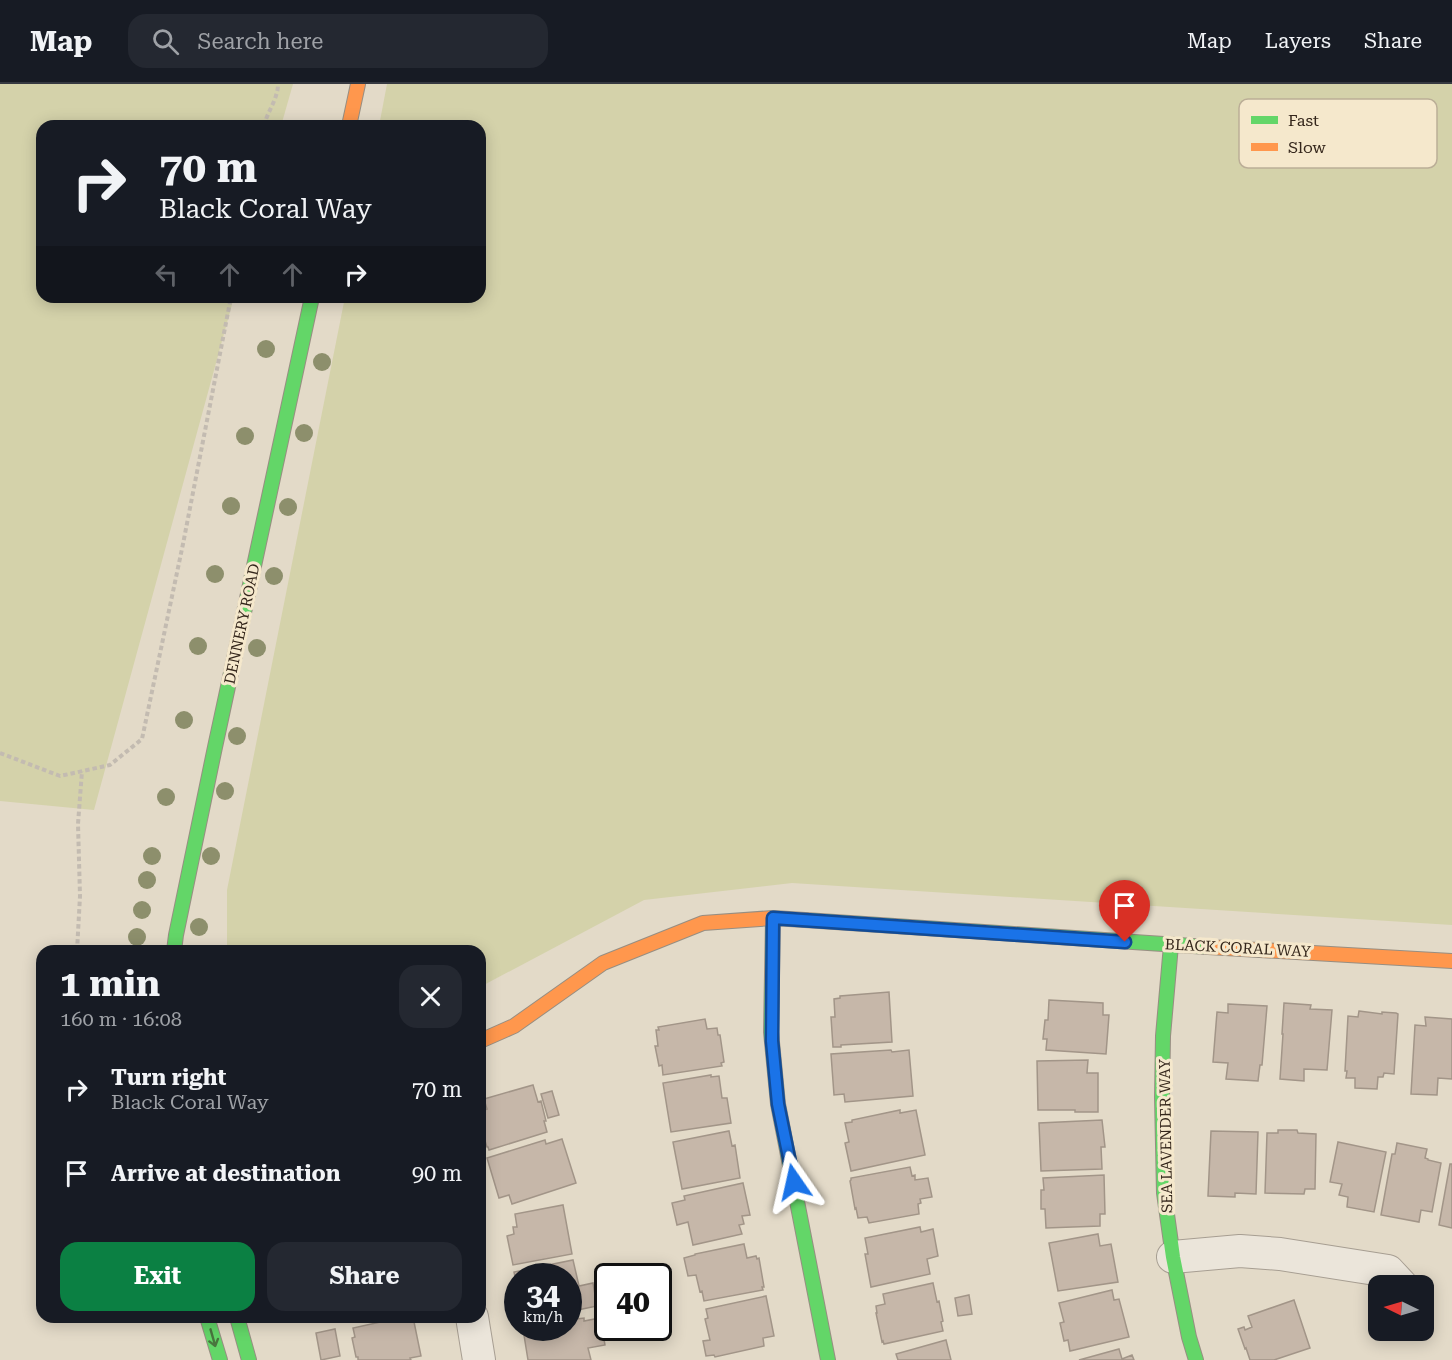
<!DOCTYPE html>
<meta charset="utf-8">
<style>
:root{--surface:#171b24;--page:#242831;--text:#f1f3f6;--muted:#9ea1a6;--line:#363941;--accent:#0b8043}
body{margin:0;font-family:"Roboto Serif",serif;background:var(--page);color:var(--text);height:100vh;display:flex;flex-direction:column;font-size:22px;white-space:nowrap}
*{box-sizing:border-box;margin:0}
p{font-size:20px;color:var(--muted)}
.icon{flex:none;width:33px;height:33px;fill:none;stroke:currentColor;stroke-width:2;stroke-linecap:round;stroke-linejoin:round}
.map{position:relative;flex:1;overflow:hidden}
.panel{position:absolute;left:36px;top:861px;width:450px;height:378px;display:flex;flex-direction:column;background:var(--surface);border-radius:18px;box-shadow:0 3px 15px #0003}
.panel>*{flex:none}
.banner{position:absolute;left:36px;top:36px;width:450px;height:183px;border-radius:18px;box-shadow:0 3px 15px #0003;background:#171b24;color:var(--text);overflow:hidden}
.needle{width:39px;rotate:275deg}
.fabs{position:absolute;left:1368px;top:1191px;display:grid;gap:12px}
.fabs a{display:grid;place-items:center;width:66px;height:66px;border-radius:12px;background:var(--surface);box-shadow:0 3px 15px #0003;font-size:30px}
.speed{position:absolute;left:504px;top:1179px;display:flex;gap:12px;font-size:30px;font-weight:700;text-align:center}
.speed>*{display:grid;place-content:center;width:78px;height:78px;border-radius:50%;background:var(--surface);box-shadow:0 3px 15px #0003;line-height:1}
.speed small{font-size:15px;font-weight:400}
.speed .limit{border:3px solid #111;border-radius:9px;background:#fff;color:#111}
.pin{position:absolute;display:grid;place-items:center;width:51px;height:51px;color:#fff;margin:-62px -26px;border-radius:50% 50% 50% 0;rotate:-45deg;box-shadow:0 0 6px #0007}
.pin .icon{rotate:45deg}
.me{position:absolute;width:66px;margin:-33px;rotate:349deg;stroke-linejoin:round;filter:drop-shadow(0 0 4px #0008)}
.turn{display:flex;align-items:center;gap:21px;height:126px;padding:0 24px;font-size:27px}
.turn .icon{width:78px;height:78px;stroke-width:2.5}
.turn b{display:block;font-size:42px;line-height:51px}
.lanes{display:flex;align-items:center;height:57px;padding:0 24px;background:#0003;justify-content:center;gap:30px;direction:ltr}
.lanes .off{opacity:.35}
.round{display:grid;place-items:center;flex:none;width:63px;height:63px;border-radius:18px;background:var(--page)}
.summary{display:flex;align-items:center;justify-content:space-between;height:102px;padding:0 24px}
h1{font-size:36px;font-weight:700;line-height:45px}
.action{display:flex;gap:12px;margin-top:auto;padding:12px 24px}
.action a{flex:1;height:69px;border-radius:18px;background:var(--accent);color:#fff;font-size:24px;font-weight:700;line-height:69px;text-align:center}
.action a+a{background:var(--page);color:var(--text)}
ul{padding:0;list-style:none}
li{display:flex;align-items:center;gap:18px;height:84px;padding:0 24px}
li div{flex:1}
li b{display:block;font-size:22px}
li em{font-style:normal}
header{display:flex;align-items:center;gap:36px;box-sizing:border-box;height:84px;padding:0 30px;background:var(--surface);border-bottom:2px solid var(--line)}
header strong{font-size:28px}
nav{display:flex;gap:33px;margin-inline-start:auto;font-size:21px}
.search{width:420px;height:54px;background:var(--page);display:flex;align-items:center;gap:15px;box-sizing:border-box;padding:0 21px;border-radius:18px;color:var(--muted);font-size:22px}
.map>svg:first-child{display:block}
</style>
<header>
<strong>Map</strong>
<div class="search"><svg class="icon" aria-label="search" viewBox="0 0 24 24"><circle cx="10" cy="10" r="6"/><path d="M15 15l6 6"/></svg>Search here</div>
<nav><a>Map</a><a>Layers</a><a>Share</a></nav>
</header>
<div class="map">
<svg width="1452" height="1276" viewBox="0 0 1452 1276">
<rect width="100%" height="100%" fill="#e3dac8"/>
<path fill="#d4d2aa" d="M0,0H293L281,42H42V213H234L94,726L0,717Z
M387,0H1452V841L792,799L644,816L480,903V867H227V806L345,213H480V42H379Z"/>
<path fill="#c6b7a9" stroke="#a29588" stroke-width="1.5" d="M889,908L892,958L841,961V963H833L831,933H835L834,915L840,914V912Z
M1049,916L1103,919V931H1109L1106,970L1046,966L1047,955H1043L1045,936H1048Z
M1284,919L1311,921L1310,925L1332,926L1327,986L1304,985V997L1280,995L1283,950H1282Z
M1228,920L1267,922L1262,981H1260L1258,997L1226,995L1228,979L1213,978L1217,928L1228,929Z
M1359,927L1382,930V928L1396,929L1398,930L1394,990L1384,989L1383,993H1378L1377,1005L1355,1004V994H1346L1347,987H1345L1348,932L1358,933Z
M1425,933L1452,935V995L1438,994L1437,1011L1411,1010L1415,941L1426,942Z
M705,935L707,945L717,944L718,951H720L724,978L721,979L722,982L663,991L662,981L659,982L655,962H658L656,946H659L658,943Z
M891,966L892,968L909,966L913,1012L845,1018L844,1010L834,1011L831,970Z
M1088,976L1087,989H1098V1028H1075V1026H1038L1037,977Z
M711,991V993L719,992L722,1014H727L731,1039L671,1048L663,999Z
M533,1001L538,1018L541,1017L546,1037H544L547,1048L489,1066L488,1063H487L480,1041V1028L487,1025L484,1015Z
M552,1007L559,1031L548,1034L541,1010Z
M900,1026V1029L916,1026L925,1071L851,1087L845,1059L849,1058L845,1039L852,1038V1036Z
M1102,1036L1105,1063H1101L1102,1085L1041,1087L1039,1039Z
M1278,1046H1297L1298,1049L1316,1050L1315,1105H1305L1304,1110L1265,1109L1267,1049H1278Z
M729,1047L732,1062L735,1061L740,1094L682,1105L673,1058Z
M1211,1047L1258,1048L1256,1110L1235,1109V1113L1208,1112Z
M562,1055L576,1099L512,1120L509,1111L499,1114L487,1074L545,1056L546,1060Z
M1338,1058L1386,1068L1374,1128L1347,1123L1348,1113L1339,1111L1342,1100L1330,1098Z
M1397,1059L1427,1065L1425,1074L1428,1075V1076L1441,1079L1432,1128L1421,1126L1419,1138L1381,1131L1392,1070H1395Z
M1450,1080H1452V1144L1439,1141Z
M910,1083L912,1092L915,1091V1096L928,1094L932,1113L920,1115L921,1119L918,1120L919,1130L869,1139L867,1133L858,1134L856,1124L855,1125L850,1097L851,1096V1094Z
M1104,1091L1105,1130H1100V1142L1046,1144L1045,1125H1041V1106H1044L1043,1094Z
M743,1099L750,1131L742,1132L744,1140L739,1141L742,1150L693,1161L688,1138L677,1141L672,1119L685,1116L684,1112Z
M563,1121L572,1170L513,1181L507,1152L514,1150L513,1143H517L515,1130Z
M920,1143L921,1148L933,1145L938,1172L927,1175L930,1190L871,1203L865,1170H868L865,1154Z
M1098,1150L1100,1162L1111,1160L1118,1198L1058,1207L1049,1159Z
M744,1160L747,1174L756,1172L757,1175L759,1174L764,1203H762L763,1206L704,1217L702,1207L700,1208L696,1191L688,1192L684,1174L695,1171V1170Z
M573,1176L579,1202L593,1199L597,1222L568,1228V1192H518V1207L514,1188Z
M933,1199L937,1218L939,1217L943,1237L941,1238L943,1247L884,1260L883,1257L882,1258L876,1229H877L876,1222L885,1220L883,1210Z
M1112,1206L1114,1216L1119,1215L1129,1253L1070,1267L1068,1256L1064,1257L1060,1239L1064,1238L1059,1219Z
M969,1211L972,1230L958,1232L955,1214Z
M766,1212L774,1252L763,1254L764,1262L715,1273L714,1271L706,1272L703,1257L710,1256L705,1235L708,1234L706,1225Z
M1294,1216L1310,1264L1274,1276H1250L1246,1264L1245,1265L1238,1245L1244,1243L1245,1246L1252,1243L1248,1232Z
M403,1233H413L421,1272L410,1274L411,1276H358V1273H356L352,1254L355,1253L353,1244Z
M584,1234V1237L600,1234L605,1261L588,1264L591,1276H528L523,1245L530,1244H568V1236Z
M335,1245L340,1272L321,1276L316,1249Z
M946,1256L951,1276H898L896,1270Z
M1119,1265L1122,1275L1132,1271L1134,1276H1079Z"/>
<g fill="none" stroke-linecap="round" stroke-linejoin="round">
<defs>
<path id="street" d="M1173,1173L1240,1167L1280,1170L1388,1187L1402,1202
M472,1233L479,1276"/>
<path id="fast" d="M773,834L771,948L778,1020L828,1276
M805,836L1208,863
M1171,861L1163,952L1162,1013L1164,1109L1173,1173L1189,1253L1196,1276
M174,867L176,851L215,663L312,213
M207,1233L220,1276
M237,1233L249,1276"/>
<path id="slow" d="M349,42L358,0
M1208,863L1452,877
M480,957L514,942L603,879L703,839L773,834L805,836"/>
</defs>
<use href="#street" stroke="#a79e92" stroke-width="34"/>
<use href="#fast" stroke="#978e82" stroke-width="16"/>
<use href="#slow" stroke="#978e82" stroke-width="16"/>
<path stroke="#c3bbb1" stroke-width="4" stroke-dasharray="4.5 3" stroke-linecap="butt" d="M264,42C267,28 278,15 278,0
M0,669L60,692L110,681L142,655L183,460L231,213
M77,867L80,812L78,740L82,687"/>
<use href="#street" stroke="#ebe5da" stroke-width="32"/>
<use href="#fast" stroke="#63d668" stroke-width="14"/>
<use href="#slow" stroke="#ff974d" stroke-width="14"/>
</g>
<g fill="#8d8f6c">
<circle cx="266" cy="265" r="9"/>
<circle cx="322" cy="278" r="9"/>
<circle cx="304" cy="349" r="9"/>
<circle cx="245" cy="352" r="9"/>
<circle cx="231" cy="422" r="9"/>
<circle cx="288" cy="423" r="9"/>
<circle cx="215" cy="490" r="9"/>
<circle cx="274" cy="492" r="9"/>
<circle cx="198" cy="562" r="9"/>
<circle cx="257" cy="564" r="9"/>
<circle cx="184" cy="636" r="9"/>
<circle cx="237" cy="652" r="9"/>
<circle cx="225" cy="707" r="9"/>
<circle cx="166" cy="713" r="9"/>
<circle cx="152" cy="772" r="9"/>
<circle cx="211" cy="772" r="9"/>
<circle cx="147" cy="796" r="9"/>
<circle cx="142" cy="826" r="9"/>
<circle cx="199" cy="843" r="9"/>
<circle cx="137" cy="853" r="9"/>
</g>
<defs><path id="oneway-shaft" d="M-6 0H5M1.5-3L5.5 0L1.5 3" fill="none" stroke-width="1.6" stroke-linecap="round" stroke-linejoin="round" transform="scale(1.5)"/></defs>
<use stroke="#49753e" href="#oneway-shaft" transform="translate(213 1254) rotate(74)"/>
<g fill="none" stroke-linecap="round" stroke-linejoin="round">
<defs>
<path id="route" d="M794,1098L778,1020L772,957L773,834L1125,858"/>
</defs>
<use href="#route" stroke="#114b97" stroke-width="15"/>
<use href="#route" stroke="#1a73e8" stroke-width="10"/>
</g>
<g text-anchor="middle" dominant-baseline="central" stroke-width="6" stroke-linejoin="round" paint-order="stroke">
<g font-size="15" fill="#34261b" stroke="#f5e8cc">
<text transform="translate(242 540) rotate(-78)">DENNERY ROAD</text>
<text transform="translate(1238 864) rotate(3)">BLACK CORAL WAY</text>
<text transform="translate(1166 1052) rotate(-91)">SEA LAVENDER WAY</text>
</g>
</g>
<rect x="1239" y="15" width="198" height="69" rx="9" fill="#f5e8cc" stroke="#bbae97" stroke-width="1.5"/>
<rect x="1251" y="32" width="27" height="8" fill="#63d668"/>
<rect x="1251" y="59" width="27" height="8" fill="#ff974d"/>
<g font-size="16" fill="#34261b">
<text x="1288" y="42">Fast</text>
<text x="1288" y="69">Slow</text>
</g>
</svg>
<div class="fabs">
<a><svg class="needle" viewBox="-14 -14 28 28"><path d="M0-13l5 13h-10z" fill="#e53935"/><path d="M0 13l5-13h-10z" fill="#9ea1a6"/></svg></a>
</div>
<div class="speed"><div>34<small>km/h</small></div><div class="limit">40</div></div>
<div class="pin" style="left:1125px;top:858px;background:#d93025"><svg class="icon" aria-label="arrive" viewBox="0 0 24 24"><path d="M6 21V4h12l-3 4 3 4H6"/></svg></div>
<svg class="me" style="left:794px;top:1098px" viewBox="-20 -20 40 40"><path d="M0-17L14 15 0 8-14 15z" fill="#1a73e8" stroke="#fff" stroke-width="4"/></svg>
<div class="banner">
<div class="turn"><svg class="icon" aria-label="right" viewBox="0 0 24 24"><path d="M7 20v-9h11M14 6l5 5-5 5"/></svg><div><b>70 m</b>Black Coral Way</div></div>
<div class="lanes"><svg class="icon off" aria-label="left" viewBox="0 0 24 24"><path d="M17 20v-9H6M10 6l-5 5 5 5"/></svg><svg class="icon off" aria-label="ahead" viewBox="0 0 24 24"><path d="M12 20V5M6 11l6-6 6 6"/></svg><svg class="icon off" aria-label="ahead" viewBox="0 0 24 24"><path d="M12 20V5M6 11l6-6 6 6"/></svg><svg class="icon" aria-label="right" viewBox="0 0 24 24"><path d="M7 20v-9h11M14 6l5 5-5 5"/></svg></div>
</div>
<section class="panel">
<div class="summary"><div><h1>1 min</h1><p>160 m · 16:08</p></div><a class="round"><svg class="icon" aria-label="close" viewBox="0 0 24 24"><path d="M6 6l12 12M18 6L6 18"/></svg></a></div>
<ul>
<li><svg class="icon" aria-label="right" viewBox="0 0 24 24"><path d="M7 20v-9h11M14 6l5 5-5 5"/></svg><div><b>Turn right</b><p>Black Coral Way</p></div><em>70 m</em></li>
<li><svg class="icon" aria-label="arrive" viewBox="0 0 24 24"><path d="M6 21V4h12l-3 4 3 4H6"/></svg><div><b>Arrive at destination</b></div><em>90 m</em></li>
</ul>
<div class="action"><a>Exit</a><a>Share</a></div>
</section>
</div>
